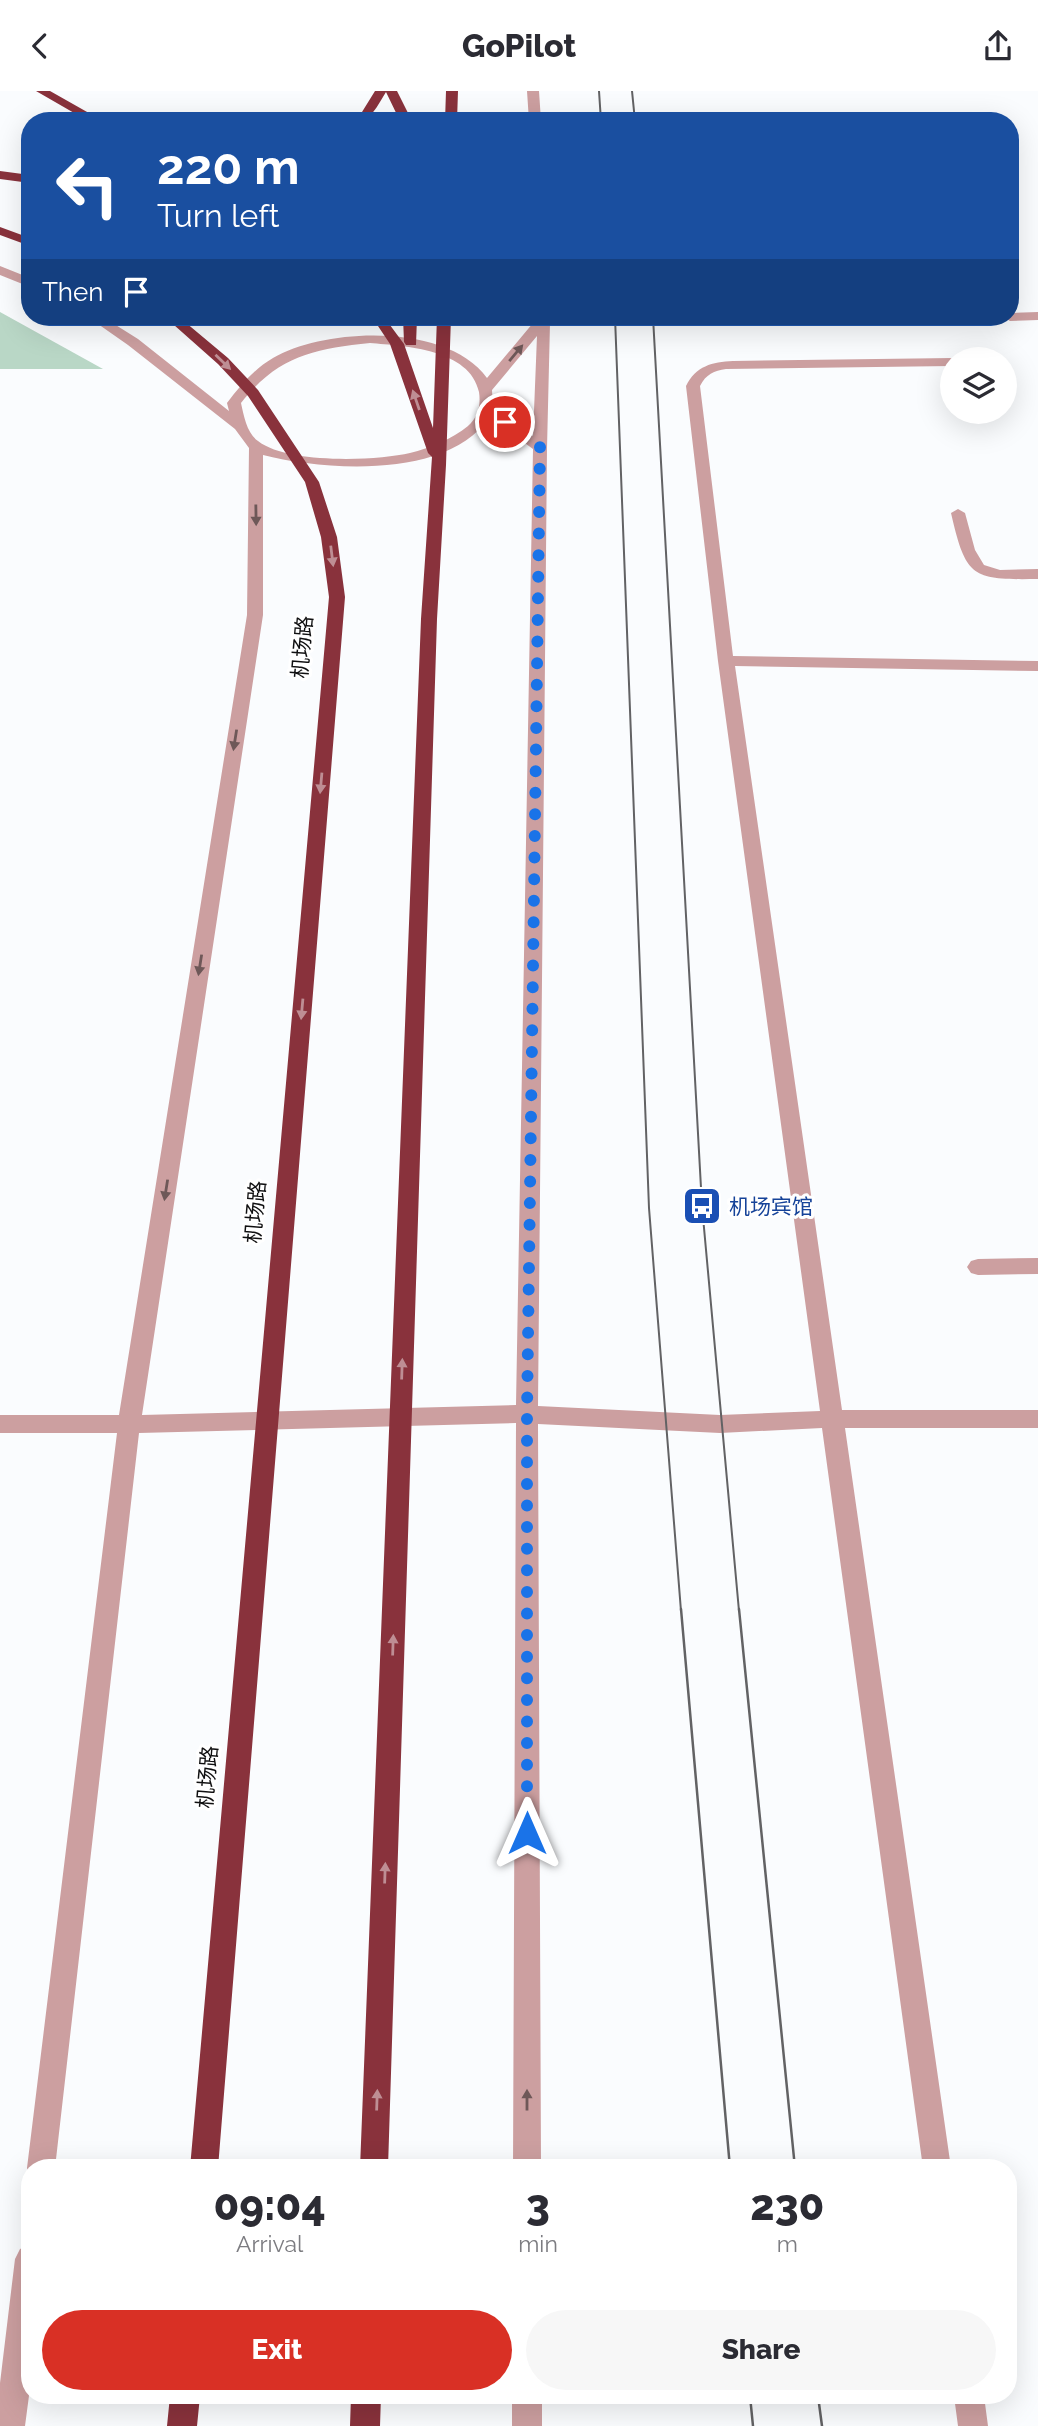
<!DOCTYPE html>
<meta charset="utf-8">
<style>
:root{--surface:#fff;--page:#f7f7f7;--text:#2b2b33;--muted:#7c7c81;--accent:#d93025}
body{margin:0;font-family:Raleway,"Noto Sans SC",sans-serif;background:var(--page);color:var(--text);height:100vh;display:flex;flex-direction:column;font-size:26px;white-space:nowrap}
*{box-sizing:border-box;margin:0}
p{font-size:23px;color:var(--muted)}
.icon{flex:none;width:38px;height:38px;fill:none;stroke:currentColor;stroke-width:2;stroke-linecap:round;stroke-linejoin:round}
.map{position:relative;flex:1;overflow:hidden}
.details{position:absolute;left:21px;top:2068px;width:996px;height:245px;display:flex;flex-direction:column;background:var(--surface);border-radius:28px;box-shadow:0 7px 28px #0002}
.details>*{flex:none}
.hud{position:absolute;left:21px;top:21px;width:998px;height:214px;border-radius:28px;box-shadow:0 7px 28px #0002;background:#1a4fa0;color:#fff;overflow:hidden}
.buttons{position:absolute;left:940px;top:256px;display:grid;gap:14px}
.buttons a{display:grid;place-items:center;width:77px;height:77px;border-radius:50%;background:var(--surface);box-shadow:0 7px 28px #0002;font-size:35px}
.pin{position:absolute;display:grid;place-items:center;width:60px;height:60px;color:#fff;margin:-30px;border:4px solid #fff;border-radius:50%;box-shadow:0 2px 7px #0007}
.me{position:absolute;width:77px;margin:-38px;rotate:0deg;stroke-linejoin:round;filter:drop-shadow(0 0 5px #0008)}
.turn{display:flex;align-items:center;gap:24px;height:147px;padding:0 21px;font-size:32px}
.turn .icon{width:91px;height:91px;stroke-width:2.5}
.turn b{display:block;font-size:49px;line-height:60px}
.then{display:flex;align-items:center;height:66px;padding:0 21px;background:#0003;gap:14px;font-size:26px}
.eta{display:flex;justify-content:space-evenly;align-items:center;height:119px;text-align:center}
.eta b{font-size:42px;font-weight:800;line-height:49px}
.cta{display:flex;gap:14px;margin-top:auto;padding:14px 21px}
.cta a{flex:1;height:80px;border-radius:42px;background:var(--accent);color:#fff;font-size:28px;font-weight:800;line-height:80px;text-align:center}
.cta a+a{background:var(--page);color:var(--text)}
header{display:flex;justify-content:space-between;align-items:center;height:91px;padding:0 21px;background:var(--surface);font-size:32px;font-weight:800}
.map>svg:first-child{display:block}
</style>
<header><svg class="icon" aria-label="back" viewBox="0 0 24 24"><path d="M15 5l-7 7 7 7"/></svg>GoPilot<svg class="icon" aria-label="share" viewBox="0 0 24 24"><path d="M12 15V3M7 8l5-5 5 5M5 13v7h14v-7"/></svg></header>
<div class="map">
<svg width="1038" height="2335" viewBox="0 0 1038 2335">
<rect width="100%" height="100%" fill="#fafcfe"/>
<path fill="#b9d7c6" d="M0,221L103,278H0Z"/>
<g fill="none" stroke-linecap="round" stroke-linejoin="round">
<path fill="#cc9fa0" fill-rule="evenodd" d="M527,0H539L541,30H529Z
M0,175L30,187V196L0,184Z
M1038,221V229L1010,230L1003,226H1010V222Z
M88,226H103L138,248L229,320L227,312C240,295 254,278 273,267C326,236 448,232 487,287L538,226H995L988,230L550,232L547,357L538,1315L720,1324L820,1320L718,570L686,295C696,275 712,271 733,270L952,267L955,268H952V275L726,278C714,280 706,283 700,295L733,565L1038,570V580L735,575L842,1319H1038V1337H845L951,2077H923L822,1337L720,1342L538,1333L541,2077H513L516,1332L139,1342L55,2077H30V2084L27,2077L117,1342H0V1324H119L247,524L249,357L235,338L128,254ZM537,245L533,345L493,316L492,299ZM370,252C405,255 470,258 479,301C481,314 478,326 468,335C452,348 430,357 410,362C376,370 287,373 258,350C247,342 244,326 241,312C278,265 313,258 370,252ZM489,326L533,358L516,1314L142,1324L263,524V364C325,380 450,388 489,326Z
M958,418L965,422L975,459L984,474L1000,479L1038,478V488C972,489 966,487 951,422Z
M1038,1167V1183L978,1184L971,1182L967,1176L971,1170L978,1168Z
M30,2153V2297L25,2335H0V2292L15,2168L20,2158Z
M512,2305H542V2335H512Z
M954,2305H984L988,2335H958Z"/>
<path fill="#89323c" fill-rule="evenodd" d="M36,0H50L103,30H88Z
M375,0H397L412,30H400L386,1C374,20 372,30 348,30L362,21Z
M446,0H458L457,30H445Z
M0,80L30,84V92L0,88Z
M0,136L30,147V155L0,144Z
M165,226H179L228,267L258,299L319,391L337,446L345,506L218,2077H190L329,506L321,446L305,391L248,305L218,273Z
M372,226H384L404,253L433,337L437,226H451L446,374L437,528L388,2077H360L421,528L432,366L428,362L390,253Z
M403,226H417L416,254H406L404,251Z
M170,2305H200L197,2335H167Z
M351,2305H381L380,2335H350Z"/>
<path stroke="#626264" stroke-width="2" d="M599,0L601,30
M632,0L635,30
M615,226L649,1117L681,1520
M653,226L702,1115L739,1520"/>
<path stroke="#626264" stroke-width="2.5" d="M681,1518L730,2077
M739,1518L795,2077
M750,2305L753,2335
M818,2305L822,2335"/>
</g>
<defs><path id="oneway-solid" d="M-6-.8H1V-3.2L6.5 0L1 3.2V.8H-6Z" transform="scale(1.75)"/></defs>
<g fill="#6e5858">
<use href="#oneway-solid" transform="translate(516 262) rotate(-50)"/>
<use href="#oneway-solid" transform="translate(256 424) rotate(89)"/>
<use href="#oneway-solid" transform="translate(235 649) rotate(99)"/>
<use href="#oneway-solid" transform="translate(200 874) rotate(99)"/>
<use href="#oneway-solid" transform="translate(166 1099) rotate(99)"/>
<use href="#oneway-solid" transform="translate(527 2009) rotate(-90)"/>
</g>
<g fill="#be8e94">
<use href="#oneway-solid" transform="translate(223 271) rotate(44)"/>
<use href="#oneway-solid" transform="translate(416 309) rotate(-109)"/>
<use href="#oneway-solid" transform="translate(332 465) rotate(83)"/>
<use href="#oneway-solid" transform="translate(321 692) rotate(95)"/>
<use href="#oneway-solid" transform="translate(302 918) rotate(95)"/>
<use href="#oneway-solid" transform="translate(402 1278) rotate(-88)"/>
<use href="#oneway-solid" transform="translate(393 1554) rotate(-88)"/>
<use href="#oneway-solid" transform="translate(385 1782) rotate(-88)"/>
<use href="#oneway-solid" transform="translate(377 2009) rotate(-88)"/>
</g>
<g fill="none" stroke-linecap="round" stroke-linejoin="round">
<path stroke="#1a73e8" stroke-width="12" stroke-dasharray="0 21.6" d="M505,331L540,356L527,1323V1742"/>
</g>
<defs>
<symbol id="bus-square" viewBox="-11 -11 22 22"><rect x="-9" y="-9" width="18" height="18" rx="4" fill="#1a4fb4" stroke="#fff"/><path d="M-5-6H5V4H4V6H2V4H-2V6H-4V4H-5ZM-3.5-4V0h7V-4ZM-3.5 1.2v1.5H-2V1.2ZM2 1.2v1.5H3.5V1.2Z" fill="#fff"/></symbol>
</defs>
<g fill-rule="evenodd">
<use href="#bus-square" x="680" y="1093" width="44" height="44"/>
</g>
<g text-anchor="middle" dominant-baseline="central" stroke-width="6" stroke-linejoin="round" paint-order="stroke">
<g font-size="21" fill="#101011" stroke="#fff">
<text transform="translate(302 556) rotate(-85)">机场路</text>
<text transform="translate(255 1121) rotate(-85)">机场路</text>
<text transform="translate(207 1686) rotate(-85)">机场路</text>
</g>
<g font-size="21" fill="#164399" stroke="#fff" text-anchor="start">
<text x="729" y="1115">机场宾馆</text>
</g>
</g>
</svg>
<div class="buttons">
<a><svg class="icon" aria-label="layers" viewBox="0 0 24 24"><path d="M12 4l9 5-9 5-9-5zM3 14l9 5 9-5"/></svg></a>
</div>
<div class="pin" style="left:505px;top:331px;background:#d93025"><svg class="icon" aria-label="arrive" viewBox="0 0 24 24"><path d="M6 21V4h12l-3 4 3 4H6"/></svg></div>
<svg class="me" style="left:527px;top:1742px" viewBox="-20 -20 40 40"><path d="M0-17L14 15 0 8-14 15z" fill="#1a73e8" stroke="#fff" stroke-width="4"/></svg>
<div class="hud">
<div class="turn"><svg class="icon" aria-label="left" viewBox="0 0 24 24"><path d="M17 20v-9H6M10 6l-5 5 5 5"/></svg><div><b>220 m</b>Turn left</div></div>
<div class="then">Then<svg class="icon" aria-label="arrive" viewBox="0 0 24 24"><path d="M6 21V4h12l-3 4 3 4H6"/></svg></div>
</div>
<section class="details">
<div class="eta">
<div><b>09:04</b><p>Arrival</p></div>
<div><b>3</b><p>min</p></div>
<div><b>230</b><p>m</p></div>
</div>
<div class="cta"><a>Exit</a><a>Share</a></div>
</section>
</div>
